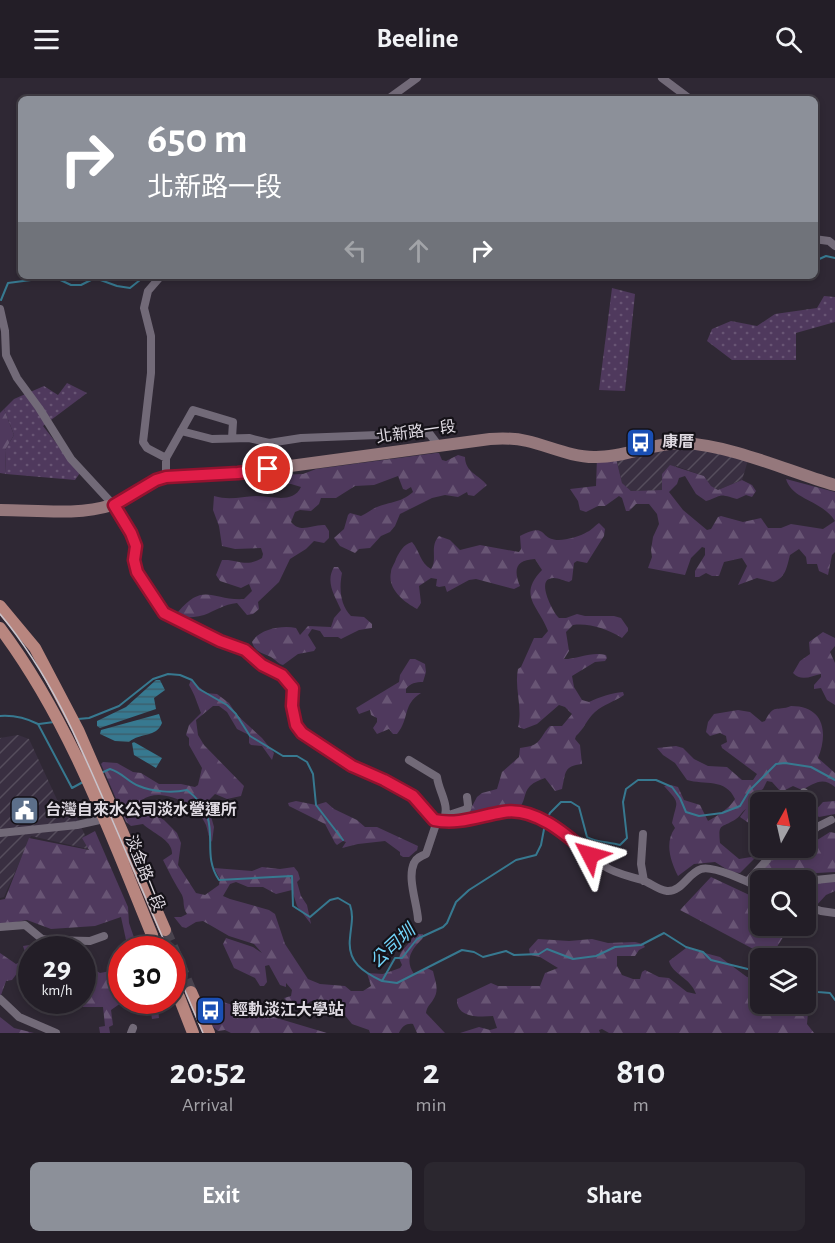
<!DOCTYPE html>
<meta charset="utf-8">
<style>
:root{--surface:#231e27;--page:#2b272f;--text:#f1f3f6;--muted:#a3a2a7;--line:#403c44;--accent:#8c9099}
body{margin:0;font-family:"Alegreya Sans","Noto Sans TC",sans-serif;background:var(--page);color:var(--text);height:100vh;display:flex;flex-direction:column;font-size:22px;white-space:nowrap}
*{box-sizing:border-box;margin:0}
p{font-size:20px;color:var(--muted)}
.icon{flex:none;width:33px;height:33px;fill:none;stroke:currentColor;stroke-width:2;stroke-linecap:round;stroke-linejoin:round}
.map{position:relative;height:955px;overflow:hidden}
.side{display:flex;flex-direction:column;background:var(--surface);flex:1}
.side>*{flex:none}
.guide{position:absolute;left:18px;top:18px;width:800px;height:183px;border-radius:9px;box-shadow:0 3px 9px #0003,0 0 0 2px var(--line);background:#8c9099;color:#fff;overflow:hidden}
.needle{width:39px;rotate:8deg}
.fabs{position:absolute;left:750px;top:714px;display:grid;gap:12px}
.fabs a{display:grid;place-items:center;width:66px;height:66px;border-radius:9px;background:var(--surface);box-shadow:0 3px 9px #0003,0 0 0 2px var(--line);font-size:30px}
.speed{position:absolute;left:18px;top:858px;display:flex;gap:12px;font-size:30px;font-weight:700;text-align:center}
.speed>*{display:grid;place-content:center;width:78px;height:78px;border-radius:50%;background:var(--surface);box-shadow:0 3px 9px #0003,0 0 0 2px var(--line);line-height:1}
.speed small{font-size:15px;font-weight:400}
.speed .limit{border:9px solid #d22;background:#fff;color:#111}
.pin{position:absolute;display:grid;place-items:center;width:51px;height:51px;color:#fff;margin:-26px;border:3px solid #fff;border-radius:50%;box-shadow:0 2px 6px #0007}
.me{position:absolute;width:66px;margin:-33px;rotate:309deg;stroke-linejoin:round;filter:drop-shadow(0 0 4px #0008)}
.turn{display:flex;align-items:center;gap:21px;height:126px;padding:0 30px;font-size:27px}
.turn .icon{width:78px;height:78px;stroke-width:2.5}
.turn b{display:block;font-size:42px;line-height:51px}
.lanes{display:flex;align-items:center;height:57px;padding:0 30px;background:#0003;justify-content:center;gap:30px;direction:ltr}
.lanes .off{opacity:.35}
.eta{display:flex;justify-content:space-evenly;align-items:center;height:102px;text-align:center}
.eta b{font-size:36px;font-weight:700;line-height:42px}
.action{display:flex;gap:12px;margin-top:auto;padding:12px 30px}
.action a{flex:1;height:69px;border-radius:9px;background:var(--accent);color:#fff;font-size:24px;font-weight:700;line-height:69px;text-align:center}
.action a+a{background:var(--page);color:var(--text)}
header{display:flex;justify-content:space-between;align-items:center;height:78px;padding:0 30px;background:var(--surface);font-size:27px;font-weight:700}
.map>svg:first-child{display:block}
</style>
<header><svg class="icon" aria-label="menu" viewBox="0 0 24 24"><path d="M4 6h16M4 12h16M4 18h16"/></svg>Beeline<svg class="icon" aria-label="search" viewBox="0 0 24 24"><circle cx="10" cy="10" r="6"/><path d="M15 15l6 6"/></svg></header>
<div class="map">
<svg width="835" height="955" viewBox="0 0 835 955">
<defs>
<pattern id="industrial-furrows" width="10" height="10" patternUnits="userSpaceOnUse" patternTransform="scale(1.5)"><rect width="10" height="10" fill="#392f41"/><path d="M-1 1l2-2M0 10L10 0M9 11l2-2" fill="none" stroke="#554d5c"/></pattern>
<pattern id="grass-dots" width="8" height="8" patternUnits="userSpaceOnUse" patternTransform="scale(1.5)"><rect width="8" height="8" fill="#4f395d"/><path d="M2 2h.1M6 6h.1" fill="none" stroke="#685574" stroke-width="1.8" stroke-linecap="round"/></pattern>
<pattern id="forest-firs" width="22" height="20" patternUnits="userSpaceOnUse" patternTransform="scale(1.5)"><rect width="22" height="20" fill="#4f395d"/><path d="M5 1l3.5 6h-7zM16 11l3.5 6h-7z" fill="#685574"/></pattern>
<pattern id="water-rules" width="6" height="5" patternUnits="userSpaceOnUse" patternTransform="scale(1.5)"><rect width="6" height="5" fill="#377990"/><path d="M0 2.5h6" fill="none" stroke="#3c606e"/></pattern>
</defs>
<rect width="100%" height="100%" fill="#2f2834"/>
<path fill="url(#industrial-furrows)" d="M679,363L749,379L742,402L718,412L711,408L704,398L676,388L663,412L631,413L622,405L615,376Z
M18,657L29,661L59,726L69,723L92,772L31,758L4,819L0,820V660Z"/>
<path fill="url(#grass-dots)" d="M612,210L635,216L625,313L599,312Z
M824,218L835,219V244L796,255V282H732L707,263L712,251L731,243L757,248L775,236L817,230Z
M67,305L87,315L43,348L80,395L75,402L6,396L5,372L14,357L4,331L14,321L44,308L58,317Z"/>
<path fill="url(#forest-firs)" d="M4,331L14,357L5,372L6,396L0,395V335Z
M436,375H439L442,382L446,383L458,377L465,379C465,394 479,397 487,407L474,418L468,417L467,414L458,419L445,417L432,420L400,436L395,448L390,454L381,458L370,470L359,471L355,475L340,468L334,460L344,451L348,437L350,435L361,438C366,436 369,433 373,431C388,423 400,426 413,414L411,409L406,412L403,411L398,398L374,407L355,408L336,420H321L319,426L311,433L300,432L295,434L291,444C301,456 312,446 325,447L329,453V460L324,465L314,463L306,471L290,481L279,504L258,524L259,531L253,536L247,537L237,525C224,526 215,533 204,537C197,539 190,539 183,540L178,534C204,503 212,523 244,521L252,513L249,506L241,510L220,503L216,497L222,482C239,481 245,490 262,480L263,476L261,470L235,471L222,468L219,448L213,432L214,418C231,423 242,418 257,418C272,418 293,426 301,409L291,406L251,404L277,397L303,396L316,391Z
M615,376L622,405L631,413L662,412V396L670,387L704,398L711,408L718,412L742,402L752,407L756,413L752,419L746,417L737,421C717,415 724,417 706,423L696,416L685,398L679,400L677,406L669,414L683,432L707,452L711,451L718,439L721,438L743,444L761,440L768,450H781L791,446L823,451L835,443C822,422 792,422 786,401L835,414V474L832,477L828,497L819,493L817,486H807L806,479L799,471L790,477C787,488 786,500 773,504L757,500L738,507L747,488L742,480L724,484L719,498H712L706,495L699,499H695V493L705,477V470L702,469L691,480L685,497L648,490L652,479L651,472L653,459L659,446L657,436L649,426H636L629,433H626L622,420L619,418L605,428H598L586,434L580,432L578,423L570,411L596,408L597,379Z
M599,445L605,451L604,458L587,485L577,483L574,485L572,502L569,504C563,503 556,498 549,501C538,505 553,535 559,540H566L577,536L585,538H614L621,540L628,550V553L622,560C607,551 590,545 573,547L566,554L569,573L564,581C578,581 592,573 606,577L607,580L605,583L595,584L572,598L574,609L582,622L589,624C599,619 612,615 623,614L624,617C614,624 604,626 595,634C587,641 584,651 576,658L575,661L580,667L582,686C563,688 566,695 562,711L555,713L545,700C540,702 534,704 530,708C523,715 526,724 518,731L460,743L470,732L477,719L482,715L497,711L502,694L519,679L520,670C524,669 528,669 531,668C541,665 543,654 550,648H562L572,636L565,629L559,627L537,646L524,651L518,649C523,630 514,610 518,591L521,589L534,560H542L548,553C539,528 517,518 542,492L535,481C516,482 513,491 520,508L514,511L476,501L469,502L447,514L445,508L439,509L436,508L437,501L431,500L419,508L421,525L417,531C404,524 387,511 391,494C391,490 395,485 396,481C400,473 403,467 412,464C420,473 420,485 431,491C438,481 429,469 439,458L450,462L460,472L480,467L519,474L521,471L520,458C549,443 538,462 559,462C567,462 581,458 587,454C592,452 594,448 599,445Z
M334,489H338L342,495C339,510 340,527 351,538L364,539L372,546V550L359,552L341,561L338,559H324L320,553L312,551L308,557L316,570L314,573L298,576L283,587C278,586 276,582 271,579C262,575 255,574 252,564C259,551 282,547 296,550L300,557L308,548L331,549L334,540L341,532C335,518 325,504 334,489Z
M823,554L835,560V568L830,574L835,585V627L827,622L821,610L814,611V607L821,599V596C812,598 801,604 793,595L800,583L810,576L809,564Z
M410,581H415L425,586L426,594L423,604C416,604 410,605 406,611V615H421C402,627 410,640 397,656H393L389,651L377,656L373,650L377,644V640L371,637L370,632L359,636L356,630L399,604L400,597Z
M191,602L206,615L217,616L229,625L237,637L262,660L274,675L272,682L262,668L251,667L249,665V657L237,651L227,634L219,628H213L196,642L198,657L204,667L244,708L241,718L227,721L215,716L207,724L214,749L212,764C208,758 208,753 206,747C197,726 161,708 142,722L144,730L164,742L177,755L181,765L178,787L196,815L205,817L219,807L220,801L214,790L252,793L262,789L280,791L294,789L298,794L300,801L297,804L301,818L307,827L311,846L297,828L292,812L276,816L263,809H248L236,804L230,806L223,818L230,821L269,832L275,836L285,866L308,901L320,906L345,908L351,913H363L371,908L367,895L383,896L400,890L402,887L399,880C401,869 412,866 414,856H423V860C412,871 404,881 414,896L427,890L433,893C435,903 440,912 433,922C430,927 427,928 426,935L445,955H417L413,946C407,945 402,948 399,955H370L369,952L352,946L343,935L326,927L311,923L300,932L293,929L284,920L291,918L292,912L286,905V909L280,907L269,887L265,888L267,904L264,908H260L255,900L234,890L223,866L226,860L253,869L262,875L254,866L229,858L203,843L196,844L186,850L182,849L174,839H181L187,836C182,828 185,824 182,817C175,806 169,794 163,782L172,776C173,762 152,755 143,746L131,748L126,744L101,686L103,684L117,685L133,694L141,695L159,706H181L195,709L198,707L202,690L189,667V660L186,657L189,647L201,635C197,625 195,617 189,607Z
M791,628C825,628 828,656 818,680L835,695V709C822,698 814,706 802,712L793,708L781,714L772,704L767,703L763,711L753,717L760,729V749L756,750L740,739L746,731C741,734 741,738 736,741C721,751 718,744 720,765L739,781L757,778L740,795L731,794L715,784L694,786L678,798C671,784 664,765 675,750L672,745C677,721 681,727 664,708L671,707L678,709L684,722L700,727L708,743C717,738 730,730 735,721C726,700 704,707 687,702L675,685L663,677L657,670L676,668L683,670L694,681L708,688L727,689L742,702H753L757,696L722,670L721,667L727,664L726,658L720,655L710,658L706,654L708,644L714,636L738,632L750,634L762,644L765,643C774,625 776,634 791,628Z
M296,723L316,727L326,724L334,731L357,742L365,749H377L418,768L417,772L409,779H403L400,777V774L385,763L358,766L342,770L346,764L343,763L337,767L335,765L325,746L289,728L288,725Z
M835,723V736L819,739L813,735L823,724Z
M95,753L128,829L129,845L138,871H128L121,839L95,848L51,851L27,842L0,847V822L5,821L29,760L89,772L82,760Z
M830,754L835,755V794L762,798L761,792L767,784L806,769Z
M711,799L760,822V848H790L770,880L680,832Z
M835,799V813L826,817L815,829L806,827V802H778Z
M538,861L569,863L592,861L608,865L635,864L643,866L645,869L639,872L635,878H617V888L622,897L633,901H640L642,894L645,892L659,899L669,900L687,914L696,916C691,900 672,896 669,883L686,870L720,879L747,899L760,901V926H782V928H798L806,931L808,935L807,946L814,955H609L602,951L599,952L600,955H460L479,949L490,952L497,950L493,938C479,939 456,940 457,921L491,905L498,908H540L545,895L558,890L540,879L530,877L529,871Z
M36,866L41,871L32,872L31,899L18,894L12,902L6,903L0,920V875L16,886L27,880L23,868Z
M83,885L100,895L121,891L122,922L128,923V924L121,925L111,932L113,947L109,949L110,955H100L99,949L105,948L103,929H83L78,923L82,922Z
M149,923H157L159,940L152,941Z
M216,924H223L327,955H231L225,952L218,953C208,946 208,938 211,927Z
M0,939L14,950L34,955H0Z"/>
<path fill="url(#water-rules)" d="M156,602H160L165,612L154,620L156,631L100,650L97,648V643L126,629Z
M159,636L162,645C156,660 141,654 129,664L115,663L100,656L101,652Z
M134,664L162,680L156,690L134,677L132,665Z"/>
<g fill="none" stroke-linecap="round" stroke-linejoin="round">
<path stroke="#377990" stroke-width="2" d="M817,182L826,178L835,180
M1,222L8,205L54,199L71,207H81L95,200L117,208L130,210L145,198
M0,638C14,637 26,640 38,646L72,710L83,704
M78,641L89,640L119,628L153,601L168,596L180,597L192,602L199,611L227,627L236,636L250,658L283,678H297L307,684L313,696L316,727L343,762
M39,646L54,644
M101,695L110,691C123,695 128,704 139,708C153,714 173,715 187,712C227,743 198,771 219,802L292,798L293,828L310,839L330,822L338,820L350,827C354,839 351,847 350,860C347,884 363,894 382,903L395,880H402L417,861L443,849L447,845L456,824L469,812L516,782L536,777L541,767L545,746
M547,741L550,735L561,724H571L579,729L587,759C596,764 609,764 620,767L627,760L623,724L626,711L638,702H656L672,709L680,720L686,734L699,738L722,735L740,728L749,713L776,686L785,685L811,689L835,702
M382,903L397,905L462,872L474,874L483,879L506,873L514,877L539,876L547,871L573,881L596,878L615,869L641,867L664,855L686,869L703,874L711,882L760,894
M806,905L818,914L830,915L835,922"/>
<path stroke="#49434e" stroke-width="12" stroke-dasharray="12 6" stroke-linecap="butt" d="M165,852L191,914
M152,857L158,872
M172,905L179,919"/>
<path stroke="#726a78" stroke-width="8" d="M662,0L690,21
M388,21L417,0
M814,161L829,163L835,168
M161,198L148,213L144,230L151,258V295L143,364L147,370L166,380
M0,231L5,253L6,277L17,300L39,330L71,381L119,433L131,455L136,468L134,482L137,494L164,535L220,563L245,572L262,587L282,597L293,610V628L296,647L302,655L352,689L413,718L434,742C469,750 498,726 533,738C561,748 580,771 604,788C616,796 629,798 642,802C651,805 658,812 667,813C682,814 688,795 701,791C713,787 749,804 760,810
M181,353L212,361L249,360L269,365L301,360L429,355L438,367
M166,399V380L193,332L233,344L232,360
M409,682L437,699C439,715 451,727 443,744L436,746L426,776C421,778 416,780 414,785C407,800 417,825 418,841
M801,724L804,714
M446,738L467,731L468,727L467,719
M0,755L77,747L104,741
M643,756L641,786L644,803
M806,760L817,749L831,742
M768,779L783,776L793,770
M752,802H749L767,782L770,774L768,770
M806,803L835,800
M806,828L821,833L835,835
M0,849L25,847L42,861L48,862L90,863L104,858
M0,921L19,939L56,955
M131,955L133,950"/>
<path stroke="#95787c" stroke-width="12" d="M0,432C36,432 77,438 112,427C131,421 147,405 166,399L238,395L490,361C503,360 514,360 527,363C549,368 571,379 594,379C625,380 654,364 684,365C734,368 787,393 835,407"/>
<path stroke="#b8867f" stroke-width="12" d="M0,528L35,570L78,652L165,852
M0,550C69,642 109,752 152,857
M191,914L209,955
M179,919L193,955"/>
<path stroke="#c8c3cb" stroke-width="1.5" d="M0,536C49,595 78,662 108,732C128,778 148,825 168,872
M172,882L203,955"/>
</g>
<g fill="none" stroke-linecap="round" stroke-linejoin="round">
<defs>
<path id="route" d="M268,391L238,395L166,399L156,402L114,427L131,455L136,468L134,482L137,494L164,535L220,563L245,572L262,587L282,597L293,610L292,628L296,647L302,655L352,688L384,702L413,718L434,742C459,747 479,738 503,734C535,728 568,758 590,777"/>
</defs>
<use href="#route" stroke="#92132f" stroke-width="15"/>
<use href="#route" stroke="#e11d48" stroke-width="10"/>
</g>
<defs>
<symbol id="bus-square" viewBox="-11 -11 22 22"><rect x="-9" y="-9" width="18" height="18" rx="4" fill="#1a4fb4" stroke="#151218"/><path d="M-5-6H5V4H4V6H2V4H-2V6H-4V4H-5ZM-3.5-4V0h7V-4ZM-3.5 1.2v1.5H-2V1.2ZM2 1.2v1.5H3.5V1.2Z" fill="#fff"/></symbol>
<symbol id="civic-square" viewBox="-11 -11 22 22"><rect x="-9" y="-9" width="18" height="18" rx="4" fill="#5c6f8a" stroke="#151218"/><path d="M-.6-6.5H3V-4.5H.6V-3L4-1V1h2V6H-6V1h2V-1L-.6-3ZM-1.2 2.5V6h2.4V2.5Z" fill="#fff"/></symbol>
</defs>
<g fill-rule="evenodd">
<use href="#bus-square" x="624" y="348" width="33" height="33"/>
<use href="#civic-square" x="8" y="716" width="33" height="33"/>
<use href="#bus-square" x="194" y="916" width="33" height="33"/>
</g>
<g text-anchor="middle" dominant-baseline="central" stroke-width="4.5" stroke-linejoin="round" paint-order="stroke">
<g font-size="16" fill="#dfdae2" stroke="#151218">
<text transform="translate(416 354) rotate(-8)">北新路一段</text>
<text transform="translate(145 795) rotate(68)">淡金路一段</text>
</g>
<g font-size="16" font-weight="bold" fill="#dfdae2" stroke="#151218" text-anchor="start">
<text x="662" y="364">康厝</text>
<text x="45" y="732">台灣自來水公司淡水營運所</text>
<text x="232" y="932">輕軌淡江大學站</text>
</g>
<g font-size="18" font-style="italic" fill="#73d5fa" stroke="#151218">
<text transform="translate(393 869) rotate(-43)">公司圳</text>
</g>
</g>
</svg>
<div class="fabs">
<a><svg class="needle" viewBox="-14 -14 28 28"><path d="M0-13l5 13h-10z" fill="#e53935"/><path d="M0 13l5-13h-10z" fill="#a3a2a7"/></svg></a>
<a><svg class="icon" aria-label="search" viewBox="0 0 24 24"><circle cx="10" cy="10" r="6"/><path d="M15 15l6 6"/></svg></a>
<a><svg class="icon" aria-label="layers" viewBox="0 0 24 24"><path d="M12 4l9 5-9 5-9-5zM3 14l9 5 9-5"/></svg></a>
</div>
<div class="speed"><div>29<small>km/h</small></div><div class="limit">30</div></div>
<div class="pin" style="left:268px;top:391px;background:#d93025"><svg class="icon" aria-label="arrive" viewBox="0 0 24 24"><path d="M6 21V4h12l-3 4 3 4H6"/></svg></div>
<svg class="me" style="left:590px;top:777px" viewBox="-20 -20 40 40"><path d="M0-17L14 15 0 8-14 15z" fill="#e11d48" stroke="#fff" stroke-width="4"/></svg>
<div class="guide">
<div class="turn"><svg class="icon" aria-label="right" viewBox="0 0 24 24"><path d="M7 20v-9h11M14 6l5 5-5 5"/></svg><div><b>650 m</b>北新路一段</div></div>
<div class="lanes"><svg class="icon off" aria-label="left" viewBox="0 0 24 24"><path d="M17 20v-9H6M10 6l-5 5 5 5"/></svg><svg class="icon off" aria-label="ahead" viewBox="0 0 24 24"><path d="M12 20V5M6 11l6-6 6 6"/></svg><svg class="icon" aria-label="right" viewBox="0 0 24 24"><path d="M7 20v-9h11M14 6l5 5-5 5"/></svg></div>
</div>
</div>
<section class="side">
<div class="eta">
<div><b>20:52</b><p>Arrival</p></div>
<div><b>2</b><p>min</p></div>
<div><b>810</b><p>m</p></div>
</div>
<div class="action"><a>Exit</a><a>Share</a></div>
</section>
